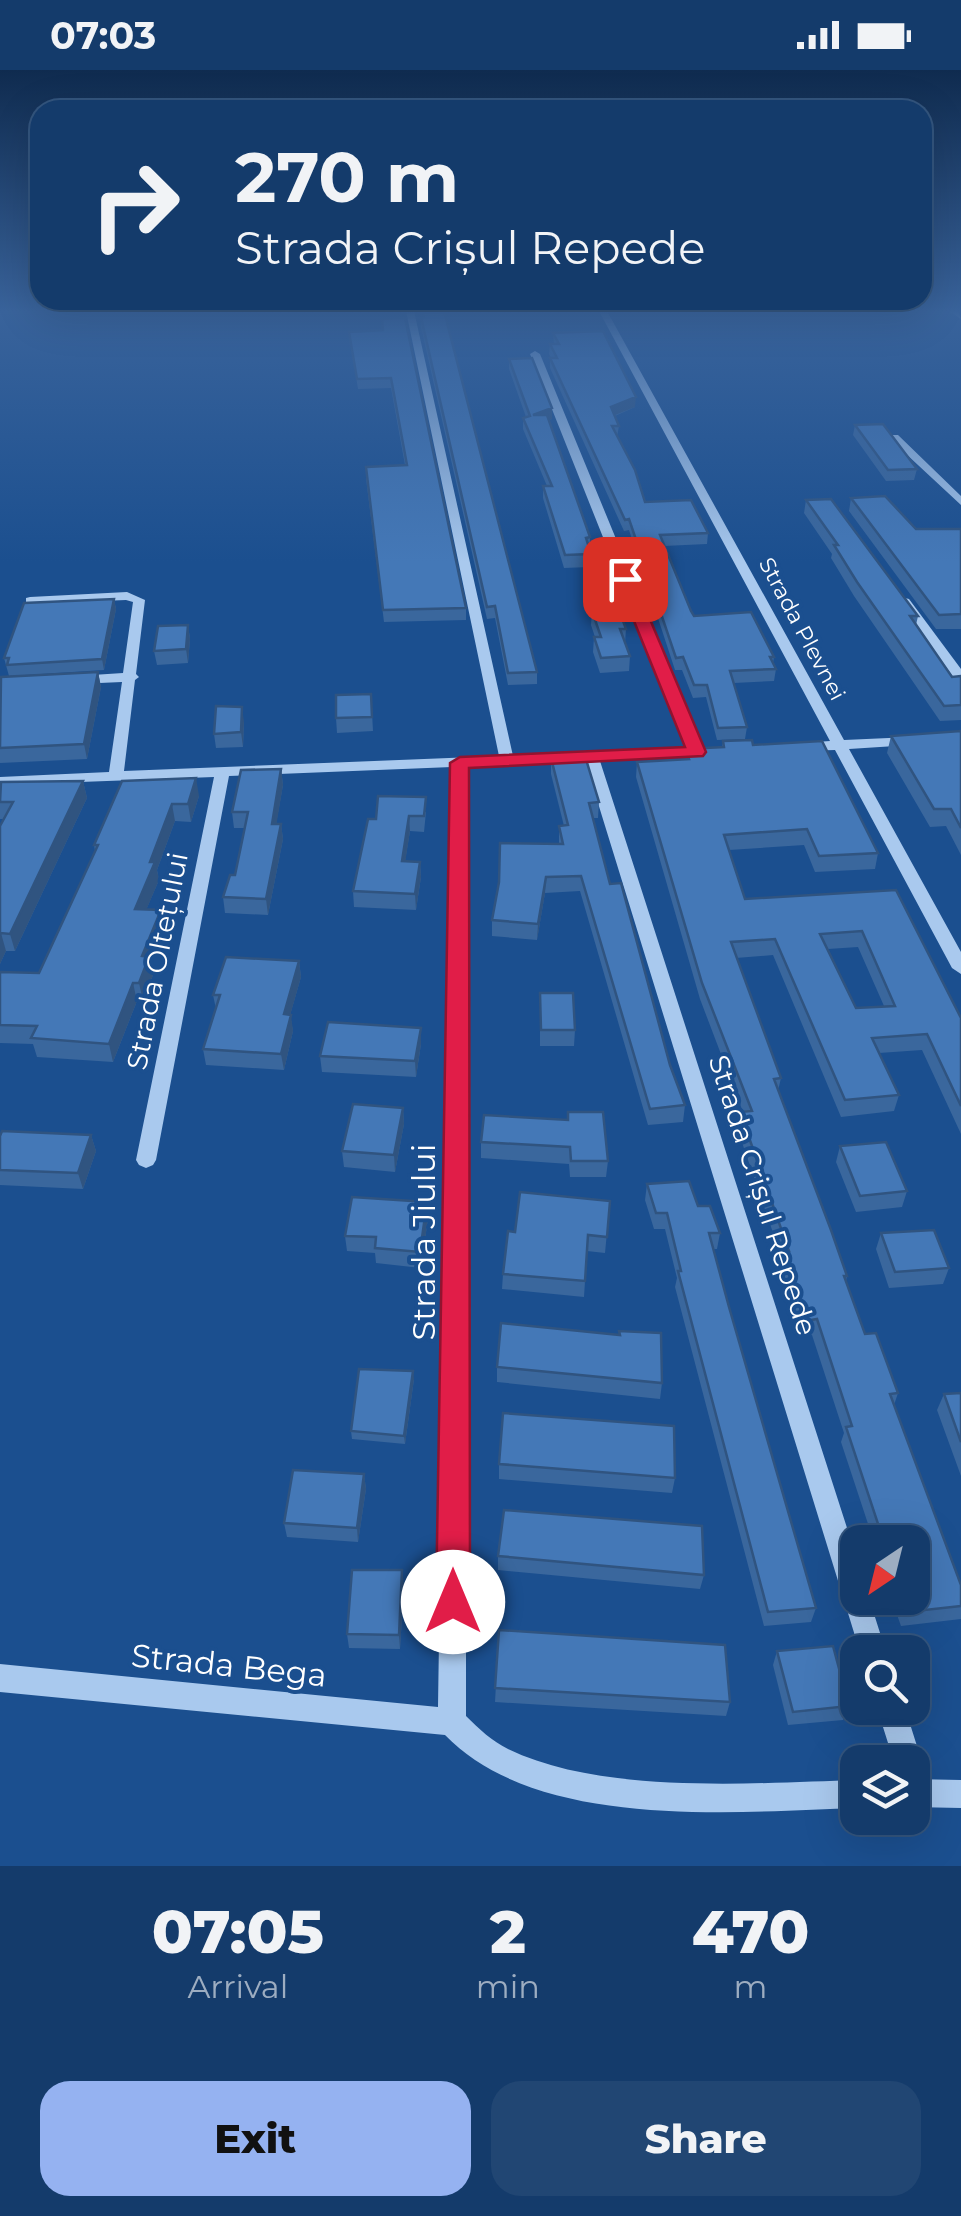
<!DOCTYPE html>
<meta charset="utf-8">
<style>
:root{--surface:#143b6b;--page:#214673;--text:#f1f3f6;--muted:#9dadc1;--line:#33557e;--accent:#95b2f1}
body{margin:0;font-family:Montserrat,sans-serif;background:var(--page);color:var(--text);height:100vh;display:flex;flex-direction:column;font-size:38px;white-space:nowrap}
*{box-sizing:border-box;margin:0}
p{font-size:32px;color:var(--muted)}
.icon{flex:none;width:55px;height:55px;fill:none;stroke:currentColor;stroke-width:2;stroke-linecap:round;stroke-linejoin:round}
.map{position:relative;height:1796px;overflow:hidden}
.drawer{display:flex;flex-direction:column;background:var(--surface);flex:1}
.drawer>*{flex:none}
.banner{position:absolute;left:30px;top:30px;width:902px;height:210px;border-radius:30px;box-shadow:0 10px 40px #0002,0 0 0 2px var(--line);background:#143b6b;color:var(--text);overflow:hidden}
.needle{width:65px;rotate:215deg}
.controls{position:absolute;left:840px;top:1455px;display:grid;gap:20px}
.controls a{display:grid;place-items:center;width:90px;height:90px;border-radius:20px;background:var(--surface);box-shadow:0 10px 40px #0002,0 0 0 2px var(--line);font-size:50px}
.pin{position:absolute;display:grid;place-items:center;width:85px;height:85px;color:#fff;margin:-42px;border-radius:20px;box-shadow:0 5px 15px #0006}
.me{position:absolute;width:110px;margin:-55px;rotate:0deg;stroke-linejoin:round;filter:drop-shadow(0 0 8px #0008)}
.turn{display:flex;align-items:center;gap:35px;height:210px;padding:0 40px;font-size:45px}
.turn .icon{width:130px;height:130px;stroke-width:2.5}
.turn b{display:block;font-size:70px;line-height:85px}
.eta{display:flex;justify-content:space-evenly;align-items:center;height:170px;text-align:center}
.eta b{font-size:60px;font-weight:800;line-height:70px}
.cta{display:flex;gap:20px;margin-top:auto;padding:20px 40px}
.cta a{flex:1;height:115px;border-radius:30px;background:var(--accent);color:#111;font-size:40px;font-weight:800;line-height:115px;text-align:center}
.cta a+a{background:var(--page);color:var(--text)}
.status{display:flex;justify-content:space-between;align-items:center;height:70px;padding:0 50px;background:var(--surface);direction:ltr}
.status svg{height:28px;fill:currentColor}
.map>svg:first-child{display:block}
</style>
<div class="status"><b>07:03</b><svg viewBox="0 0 49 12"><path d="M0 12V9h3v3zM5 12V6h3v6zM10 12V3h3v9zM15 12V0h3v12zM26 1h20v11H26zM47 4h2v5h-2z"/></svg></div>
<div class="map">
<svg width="961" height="1796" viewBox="0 0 961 1796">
<rect width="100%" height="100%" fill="#1b4f8f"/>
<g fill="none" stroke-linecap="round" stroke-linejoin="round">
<path fill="#a9c9ee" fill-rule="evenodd" d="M406,241H414L513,686L687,678L530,284L535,281L540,284L702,678L711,679L713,682L706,686L600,691L858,1492V1528H869L886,1582H860L585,691L466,696V1646C479,1659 492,1671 508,1679C603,1725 754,1713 858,1710V1738C734,1742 538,1761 445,1665L0,1622V1594L438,1637L452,697L229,706L156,1090L153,1095L146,1098L139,1095L136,1090L214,707L0,715V707L109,702L122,612L77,614L70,610L77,606L123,603L133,532L126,530L26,534V528L30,527L127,522L145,530L136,604L139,607L135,610L124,701L499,686Z
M599,241H607L844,670L911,667L918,671L911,675L849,679L961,882V904L952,898L835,680L802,681L795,677L802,673L830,671Z
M949,241H958L961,249Z
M890,365H898L961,426V435L890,369Z
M905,528L909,529L961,599V612L956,611L899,532Z
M877,1638H905L922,1692L918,1702L912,1704V1692H894Z
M912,1709L961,1710V1738L912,1737Z"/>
</g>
<path fill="#3a679d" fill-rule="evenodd" d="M422,241H444L537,602V614L508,615L495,548L487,549L421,257V247H423Z
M383,260L466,538V550L384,552L366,408L405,395L391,318L358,319L349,262Z
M553,263L635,337L615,346L619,356L617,367L645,432L708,463L707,474L664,476L694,546L774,587L773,593L776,599L774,611L734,613L747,657L745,669L717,670L706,627L693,628L682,600H675L629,460L624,461L550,298V288H551L549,284L550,274H554Z
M509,289L552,338V349L549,350L590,467V497L564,498L543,428V416H547L523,359V348L526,347L509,299Z
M855,355L917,399L914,410L886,411L853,365Z
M851,428L916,459H961V559H936L849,441Z
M806,430L918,546L916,555L952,607L961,606V650L940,651L854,526L831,488L832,484L804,443Z
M114,529L116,539L104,600L9,606L4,588Z
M592,541L626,559L625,573L630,586L629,601L600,603L593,582L594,567H595L591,555Z
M188,555L190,569L188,593L157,595L154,581Z
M98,602L101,617L87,689L0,693V611Z
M371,624L373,661L337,663L336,648Z
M244,652L243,677L216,678L214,664Z
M961,661V785L946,756L930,757L887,683L891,666Z
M723,671L753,675L878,783L875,799L815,802L804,775L729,780L745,829L896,820L961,948V1064L922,980L879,983L899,1025L894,1041L841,1047L773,885L736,888L781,1008L778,1021L847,1206L846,1211L865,1264L898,1323L894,1335L961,1515V1549L901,1556L891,1528H912V1472H874L841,1372L844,1363L812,1265L800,1266L777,1197L780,1183L737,1058L740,1042H743L700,929L636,707L637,692L684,689L685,679L722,677ZM858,877L884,936L856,938L828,879Z
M551,688L599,732L598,748H593L610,814L670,995L685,1035L683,1052L648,1055L580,821L545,823L537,870L492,866V850L559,774V756H564L551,704Z
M281,699L283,715L276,754H281L283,769L268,845L225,843L223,827L235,805L245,758H234L232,742Z
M83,711L87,728L15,881H6L0,894V756L4,749H0V713Z
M122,711L199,726L191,752L175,751L157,800L159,810L146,840L164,858L150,894L153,905L143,931H137L113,992L37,987L33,974L0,973V902L39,903L95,781L94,775Z
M426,742L424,762L410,761L405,791L420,792L421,807L416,840L354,837L353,821L376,749Z
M299,891L301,907L290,945L293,961L284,1000L206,995L203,979L216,939L213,925Z
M540,923L575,960L574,976H540Z
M421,958V974L416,1007L322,1002L320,986Z
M403,1038L404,1054L395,1102L344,1097L342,1081Z
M568,1042L608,1091L606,1107H570L569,1094L481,1088V1072L567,1050Z
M91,1065L96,1081L83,1119L0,1115V1066Z
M840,1076L907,1121L902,1137L856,1142L836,1092Z
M647,1114L698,1136L720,1163L717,1179H714L729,1237L816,1538L811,1552L764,1556L675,1217L677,1208L665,1159H654L645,1130Z
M610,1131L605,1183L587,1181L584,1227L502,1219L503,1204L515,1162Z
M428,1148L421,1198L376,1193L375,1183L347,1181L345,1166Z
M881,1163L949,1198L943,1214L889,1218L876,1179Z
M619,1265L662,1313L660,1329L497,1312V1297Z
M414,1309L405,1374L352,1369L351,1361Z
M961,1323V1406L937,1340L944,1324Z
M499,1394L675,1408L672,1423L499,1409Z
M364,1404L366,1419L358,1472L287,1467L284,1453Z
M498,1486L704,1505L700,1519L498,1500Z
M404,1514L400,1579L349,1578L347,1564Z
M499,1560L730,1632L726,1646L495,1632Z
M777,1581L849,1636L843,1650L788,1655L773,1595Z"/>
<path fill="#305480" d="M636,327L635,337L610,347L611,337Z
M552,338V349L533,357V345Z
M114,529L116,539L104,600L102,589Z
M188,555L190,569L188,593L186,579Z
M98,602L101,617L87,689L84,674Z
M242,637L244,652L243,677L241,662Z
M281,699L283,715L274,769L272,754Z
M196,708L199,726L191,752L188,734Z
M83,711L87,728L15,881L10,864Z
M172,734L175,751L157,800L159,810L139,857L135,839L150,792Z
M409,746L410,761L403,807L402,791Z
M281,754L283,769L268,845L266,829Z
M420,792L421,807L416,840L415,824Z
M546,807L545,823L537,870L538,854Z
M161,840L164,858L150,894L153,905L143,931L139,913L142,886Z
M1,863L6,881L0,894V865Z
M299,891L301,907L286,960L284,944Z
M133,913L137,931L113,992L109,974Z
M291,945L293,961L284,1000L281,984Z
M421,958V974L416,1007L415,991Z
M403,1038L404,1054L395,1102L394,1085Z
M91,1065L96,1081L83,1119L78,1103Z
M427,1132L428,1148L421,1198L420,1182Z
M413,1301L414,1309L405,1374L404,1366Z
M364,1404L366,1419L358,1472L357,1458Z
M402,1500L404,1514L400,1579L399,1565Z"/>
<path fill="#4478b7" stroke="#305480" stroke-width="2.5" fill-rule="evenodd" d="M423,241H444L537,602L508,603L495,536L487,537L421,247H424Z
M405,248L466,538L383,540L366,397L407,395L391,308L357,309L349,262L383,260L382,249Z
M603,261L636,327L611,337L619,356H612L635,400L645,432L691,430L708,463L660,465L691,541L694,546L751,542L774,587H770L776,599L730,601L747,657L718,658L707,615H694L683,587L676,588L629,449L625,450L550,288H557L550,274H559L553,263Z
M532,288L552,338L533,345H547L590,467L586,468L591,484L565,485L543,416H552L523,348L530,346L509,289Z
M883,354L917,399L888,400L855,355Z
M885,426L916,459H961V544L939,545L851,428Z
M831,429L918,546H910L952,607L961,606V635L944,636L857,512L834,475H838L806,430Z
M114,529L102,589L7,595L9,588H4L24,533Z
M619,540L626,559H620L630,586L601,588L594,567H601L592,541Z
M188,555L186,579L154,581L158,556Z
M98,602L84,674L0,678L1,607Z
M371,624L372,647L336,648V625Z
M216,636L242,637L241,662L214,664Z
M961,661V758L951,739H934L891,666Z
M752,670L753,675L822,671L878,783L819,786L807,759L724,765L745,829L896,820L961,948V1036L927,964L872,968L899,1025L845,1030L775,869L731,872L781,1008L774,1009L831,1160L847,1206H844L865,1264L876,1263L898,1323L890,1324L961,1515V1536L907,1542L902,1528H912V1472H884L846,1357L852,1356L817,1249L805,1251L781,1181H789L740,1042L752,1041L702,913L637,692L689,689L685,679L724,677L723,671ZM862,861L895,936L856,938L820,864Z
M585,686L599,732L589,733L610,814L621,813L670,995L685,1035L650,1039L581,806L546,807L538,854L492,850L499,812L500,773L563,774L559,756L568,755L551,688Z
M281,699L272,754H281L266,829L223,827L230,805H235L248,742H232L241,700Z
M196,708L188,734H172L150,792H155L135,839L161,840L142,886L149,887L139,913H133L109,974L31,968L37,956L0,955V902L39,903L98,775H94L122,711Z
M83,711L10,864L1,863L0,865V756L13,732H0L1,712Z
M378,726L426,727L424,746H409L402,791L420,792L415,824L353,821L368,749H376Z
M226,887L299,891L284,944L291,945L281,984L203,979L220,925H213Z
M540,923H573L575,960H541Z
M328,952L421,958L415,991L320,986Z
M353,1034L403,1038L394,1085L342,1081Z
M568,1042H603L608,1091H571L570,1077L481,1072L484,1045L568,1050Z
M2,1061L91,1065L78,1103L0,1100V1066Z
M886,1072L907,1121L860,1126L840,1076Z
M689,1111L698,1136H710L720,1163H709L729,1237L816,1538L768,1542L678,1201H681L667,1143H656L647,1114Z
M520,1122L610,1131L607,1167L588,1165L585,1211L503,1204L508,1161L515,1162Z
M352,1127L427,1132L420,1182L375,1178L376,1167L345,1166Z
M934,1160L949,1198L895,1202L881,1163Z
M501,1253L620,1265L619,1261L661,1263L662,1313L497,1297Z
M359,1299L413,1301L404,1366L351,1361Z
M961,1323V1372L944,1324Z
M503,1343L674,1356L675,1408L499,1394Z
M293,1400L364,1404L357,1458L284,1453Z
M504,1440L702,1456L704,1505L498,1486Z
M352,1500H402L399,1565L347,1564Z
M499,1560L725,1575L730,1632L495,1618Z
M833,1576L849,1636L793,1642L777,1581Z"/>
<linearGradient id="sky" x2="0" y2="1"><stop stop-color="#0f2b4f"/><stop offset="0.49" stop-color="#39639b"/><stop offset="1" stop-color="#39639b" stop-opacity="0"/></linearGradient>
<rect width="961" height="492" fill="url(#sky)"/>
<path fill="#e11d48" stroke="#92132f" stroke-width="2.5" d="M625,505L633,509L706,682L703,686L469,698L470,1532L465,1544L453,1549L441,1544L436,1532L450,693L460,687L685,677L617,509Z"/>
<g text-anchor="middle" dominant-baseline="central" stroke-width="8" stroke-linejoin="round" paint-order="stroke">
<g font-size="22" fill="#fff" stroke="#1b4f8f">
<text transform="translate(802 559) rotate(62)">Strada Plevnei</text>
</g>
<g font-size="28" fill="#fff" stroke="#1b4f8f">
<text transform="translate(157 891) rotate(-79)">Strada Oltețului</text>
<text transform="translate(763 1125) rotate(72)">Strada Crișul Repede</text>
</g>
<g font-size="32" fill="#fff" stroke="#1b4f8f">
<text transform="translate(423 1172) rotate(-90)">Strada Jiului</text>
<text transform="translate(229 1595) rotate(6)">Strada Bega</text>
</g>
</g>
</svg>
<div class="controls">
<a><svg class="needle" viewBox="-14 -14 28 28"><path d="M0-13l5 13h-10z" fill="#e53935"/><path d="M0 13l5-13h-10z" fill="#9dadc1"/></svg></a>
<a><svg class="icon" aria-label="search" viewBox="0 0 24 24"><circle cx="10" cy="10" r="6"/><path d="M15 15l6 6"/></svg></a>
<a><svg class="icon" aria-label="layers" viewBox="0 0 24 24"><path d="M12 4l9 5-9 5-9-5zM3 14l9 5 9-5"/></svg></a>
</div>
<div class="pin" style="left:625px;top:509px;background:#d93025"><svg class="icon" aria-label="arrive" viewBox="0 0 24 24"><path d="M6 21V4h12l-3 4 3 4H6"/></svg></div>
<svg class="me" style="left:453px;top:1532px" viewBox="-20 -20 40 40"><circle r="19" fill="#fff"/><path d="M0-13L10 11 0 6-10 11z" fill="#e11d48"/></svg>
<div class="banner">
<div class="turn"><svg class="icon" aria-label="right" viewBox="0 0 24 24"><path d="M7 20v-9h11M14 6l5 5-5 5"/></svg><div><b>270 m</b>Strada Crișul Repede</div></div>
</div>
</div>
<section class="drawer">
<div class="eta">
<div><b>07:05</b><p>Arrival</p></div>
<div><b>2</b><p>min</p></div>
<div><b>470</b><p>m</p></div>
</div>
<div class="cta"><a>Exit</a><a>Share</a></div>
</section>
